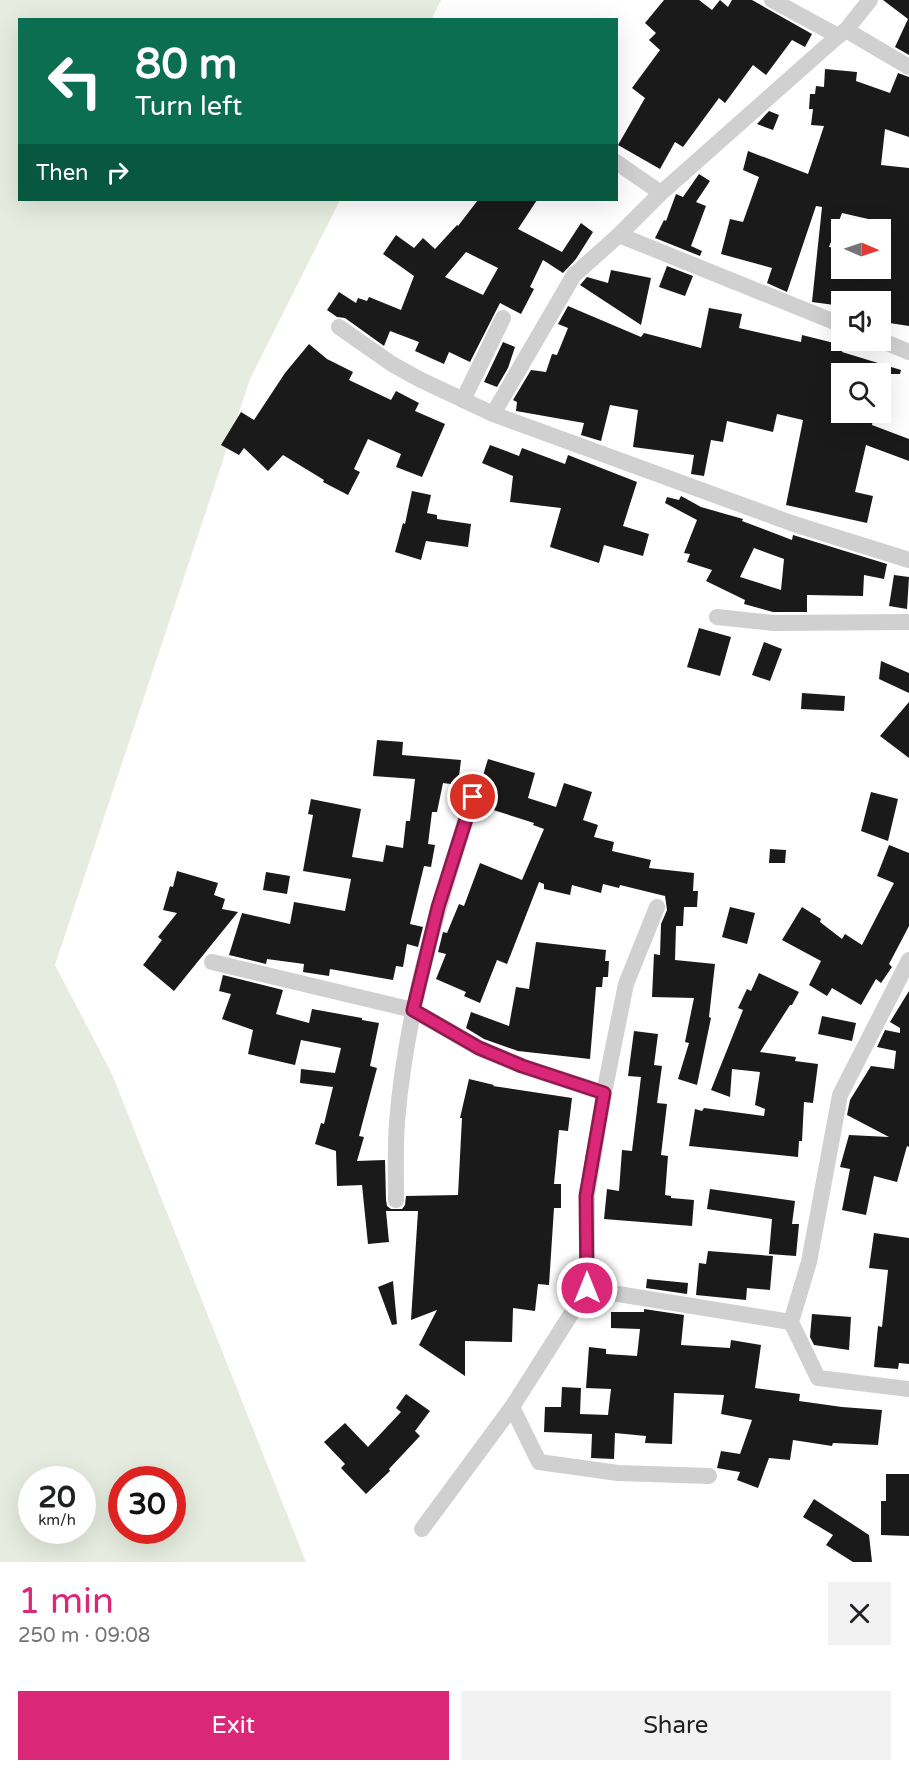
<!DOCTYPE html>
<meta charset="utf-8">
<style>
:root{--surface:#fff;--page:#f2f2f2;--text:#202124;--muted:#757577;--accent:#db2777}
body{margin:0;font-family:"Varela Round",sans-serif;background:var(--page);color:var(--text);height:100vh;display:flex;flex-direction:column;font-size:22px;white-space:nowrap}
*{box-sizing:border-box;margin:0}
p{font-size:20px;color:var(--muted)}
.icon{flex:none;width:33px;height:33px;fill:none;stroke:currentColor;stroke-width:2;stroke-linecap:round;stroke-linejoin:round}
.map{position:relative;height:1562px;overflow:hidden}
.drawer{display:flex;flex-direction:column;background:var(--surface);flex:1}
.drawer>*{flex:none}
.hud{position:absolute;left:18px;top:18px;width:600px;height:183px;border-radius:0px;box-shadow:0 6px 24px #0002;background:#0b6e4f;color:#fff;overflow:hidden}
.needle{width:39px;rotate:92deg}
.fabs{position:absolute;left:831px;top:219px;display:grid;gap:12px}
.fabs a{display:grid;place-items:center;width:60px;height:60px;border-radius:0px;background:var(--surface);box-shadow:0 6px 24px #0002;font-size:30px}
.speed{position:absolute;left:18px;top:1466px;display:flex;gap:12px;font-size:30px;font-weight:700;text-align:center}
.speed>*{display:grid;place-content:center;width:78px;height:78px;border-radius:50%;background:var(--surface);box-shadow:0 6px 24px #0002;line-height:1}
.speed small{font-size:15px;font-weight:400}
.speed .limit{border:9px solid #d22;background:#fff;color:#111}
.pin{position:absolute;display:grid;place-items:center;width:51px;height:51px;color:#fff;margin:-26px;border:3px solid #fff;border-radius:50%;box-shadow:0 2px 6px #0007}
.me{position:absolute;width:66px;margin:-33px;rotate:0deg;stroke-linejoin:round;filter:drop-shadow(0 0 4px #0008)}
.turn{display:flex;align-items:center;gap:21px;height:126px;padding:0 18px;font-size:27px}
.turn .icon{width:78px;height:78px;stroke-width:2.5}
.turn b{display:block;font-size:42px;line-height:51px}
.then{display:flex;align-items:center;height:57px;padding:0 18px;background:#0003;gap:12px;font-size:22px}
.round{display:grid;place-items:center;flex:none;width:63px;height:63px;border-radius:0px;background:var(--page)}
.headline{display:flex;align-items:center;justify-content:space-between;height:102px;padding:0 18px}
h1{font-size:36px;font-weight:600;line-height:45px;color:var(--accent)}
.action{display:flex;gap:12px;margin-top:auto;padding:12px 18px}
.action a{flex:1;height:69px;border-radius:0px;background:var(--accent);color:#fff;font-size:24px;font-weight:600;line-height:69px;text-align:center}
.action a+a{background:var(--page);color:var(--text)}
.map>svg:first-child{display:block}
</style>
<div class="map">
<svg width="909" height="1562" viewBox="0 0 909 1562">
<rect width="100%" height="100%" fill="#fff"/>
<path fill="#e6ecdf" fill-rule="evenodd" d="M0,0H441L431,20H20V200H340L250,379L55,965L112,1074L306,1562H0ZM32,1479H82V1530H32ZM122,1479H172V1530H122Z"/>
<path fill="#1a1a1a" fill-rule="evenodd" d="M664,0H699L712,10L720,0L728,7L732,0H752L812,34L805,47L792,40L766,75L753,65L725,103L719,98L683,147L675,142L660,169L618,145L645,98L632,88L660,50L649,40L656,33L645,23Z
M883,0H909V55L895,47L908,19Z
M825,69L857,72L856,81L890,93L898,73L909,77V137L885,129L881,165L909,168V326L883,322L886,304H880V302H842V306L812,302L822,207L816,206L787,292L767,283L772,268L721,254L730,219L743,222L759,177L743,170L748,151L808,174L824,126L811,125L813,109H809L810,94H815L816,86L824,87ZM842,213L890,224L887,252L880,251V268H842V249L829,247Z
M769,111L779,115L773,130L757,124Z
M699,174L710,181L696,202L706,206L691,246L702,251L700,256L655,238L664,220L666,221L676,194L683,197Z
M478,200H537L518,229L562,252L581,223L593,232L576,259L563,273L543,260L530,287L534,289L521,314L500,303L470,362L449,352L444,364L415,351L419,342L390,331L384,346L345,318L337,317L327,310L339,292L356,303L358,298L367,301L369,297L401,310L414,276L383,254L396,235L414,248L423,238L435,249L457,225L458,226ZM466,252L498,268L483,295L445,277Z
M667,266L693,276L685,296L659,287Z
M611,270L651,278L641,325L580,285L587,277L608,283Z
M568,306L641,337L644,333L701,348L709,308L742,314L739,328L801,342L802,335L842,345V352L901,370L900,374H842V412H867L866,417L873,419L872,425L909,439V461L866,445L855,492L873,496L867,523L786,505L803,420L777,414L773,432L727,421L723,442L711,440L704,476L691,474L694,455L633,447L638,410L610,405L601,441L581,435L584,423L516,411L517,402L513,400L531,370L546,372L552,354L557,355L568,328L558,324Z
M503,342L515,347L508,368L497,387L484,382Z
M309,344L327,359L353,372L349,380L391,400L396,391L419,403L415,411L445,424L422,477L396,467L401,454L368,439L354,469L360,472L348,495L323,482L324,480L283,455L268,471L244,448L239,455L221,445L241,412L254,420L285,373Z
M490,445L519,456L522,448L565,464L568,455L637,482L623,526L649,534L643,556L604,545L599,563L550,547L561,508L510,502L513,476L482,463Z
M412,491L431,495L427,513L437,515V519L471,524L468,547L426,541L421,560L395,552L403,523L405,524Z
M681,496L701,507L743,519L742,521L792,540L793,535L887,564L884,579L864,575L863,596L807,595V612H773L744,604L745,600L706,581L712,570L687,562L690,554L684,553L697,520L665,503L667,497L679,500ZM754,548L784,559L781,590L740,577Z
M894,575L909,577L907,609L889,606Z
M699,628L731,637L720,676L687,667Z
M764,642L782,649L770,681L752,675Z
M881,661L909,673V693L879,679Z
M802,693L845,696L844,711L801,709Z
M909,702V758L880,736Z
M377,740L403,742L402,755L461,760L458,785L443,783L437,812H432L428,844L435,845L431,867L424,866L410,924L423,927L418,947L407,944L403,967L396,966L393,980L330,969L329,976L303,972L304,964L267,959L266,964L229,955L242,913L290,924L294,902L345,911L351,879L303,871L313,815L308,814L311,799L361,809L352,857L383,862L386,845L403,848L406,821H410L415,779L373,776Z
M488,759L535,773L528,798L556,807L564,783L592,792L583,820L598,825L594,837L614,842L612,851L651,860L649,868L694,873L693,891H698L697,907H684L683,926H676L675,960L715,964L709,1017L711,1018L697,1085L678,1079L689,1043L685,1042L694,998L652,997L654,954L660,955L661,924L667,910L665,896L620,885L619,888L603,884L601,893L572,885L570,895L544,889V884L539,882L507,964L497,960L480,1003L464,996L466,992L436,979L446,954L438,952L443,932L447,933L459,904L464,906L480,863L522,880L544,829L533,825L534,823L487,808L494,786L481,782Z
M871,792L898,799L888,841L861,831Z
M889,845L909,853V926L889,964L892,967L881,983L876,979L861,1005L832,988L827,996L809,985L821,961L782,940L802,907L821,919L820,922L842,939L845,934L862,945L894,883L877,876Z
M770,849L786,850L785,863H769Z
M177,871L218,883L214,895L225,899L222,909L238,912L174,991L143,965L162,940L158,937L177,913L163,910L170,886L173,887Z
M266,872L290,876L287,894L263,890Z
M730,907L755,913L747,944L722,937Z
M536,942L606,950L605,961H609L608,977H603L602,987H596L590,1059L518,1051L484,1039L466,1028L471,1012L509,1026L516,987L529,989Z
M759,973L799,992L792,1005H790L760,1052L796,1057L795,1061L818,1064L813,1103L804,1102L802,1141H799L798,1157L689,1146L695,1109L702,1111L704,1108L764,1116L765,1109L755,1105L760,1072L732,1069L730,1097L711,1090L743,1010L738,1008L747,989L751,991Z
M223,975L283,990L276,1014L309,1023L312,1009L362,1018V1020L379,1023L370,1066L377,1068L359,1136L364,1137L357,1161L385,1160L386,1200L387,1206L391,1209H402L405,1205L406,1196L458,1195L462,1118H460L469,1079L494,1085L493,1086L572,1098L568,1131L559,1130L554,1184H561V1208H554L549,1285L538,1284L535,1311L513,1308L512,1342L465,1341V1376L419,1345L437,1310L411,1320L418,1211H386L389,1242L368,1244L362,1185L337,1186L336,1151L315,1144L321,1123L324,1124L333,1087L300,1083L301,1069L335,1073L341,1048L301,1040L295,1065L248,1054L253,1030L222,1019L231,994L219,991Z
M909,991V1147L907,1146L897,1182L874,1176L866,1215L842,1210L850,1169L840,1167L849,1135L889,1137L847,1115L850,1100L871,1066L894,1069L896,1051L877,1047L885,1030L900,1033V1028L890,1022Z
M822,1016L856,1023L852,1041L818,1034Z
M634,1031L658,1034L654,1065L662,1066L657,1103L667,1104L661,1155L668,1156L665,1195L671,1196V1198L694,1200L692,1226L604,1219L607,1189L619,1191L622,1150L632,1151L641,1077L628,1076Z
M710,1189L795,1201L792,1224H799L796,1256L769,1254L772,1219L707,1209Z
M874,1233L909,1238V1364L899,1363L898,1369L874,1367L878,1326L882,1327L888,1270L869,1268Z
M708,1251L773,1256L770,1290L747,1288L746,1300L696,1295L699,1263L706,1264Z
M647,1279L688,1283L687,1294L646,1288Z
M393,1281L397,1324L392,1325L378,1287Z
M644,1309L684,1315L681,1345L730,1348L731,1340L761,1345L755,1388L800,1394L799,1401L842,1407L882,1410L878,1445L833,1443L832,1446L793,1440L790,1460L769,1458L758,1488L737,1480L740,1472L717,1468L721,1451L740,1454L752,1420L721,1414L724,1395L674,1393L672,1444L645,1443L646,1436L615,1433L614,1459L591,1458L592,1434L544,1432L545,1407H561L562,1387L581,1388L580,1414L608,1415L611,1389L586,1388L589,1347L606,1349V1354L637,1356L640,1329L611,1328V1312H644Z
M812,1314L851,1317L849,1350L814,1345L810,1337Z
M406,1394L430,1411L415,1431L420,1436L389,1469L390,1471L366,1494L341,1468L345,1464L324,1442L345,1423L368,1447L401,1412L396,1408Z
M886,1474H909V1536L881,1535V1501H886Z
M814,1499L869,1535L872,1562H853L826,1545L833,1535L803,1517Z"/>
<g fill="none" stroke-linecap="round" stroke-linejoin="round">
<path stroke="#d0d0d0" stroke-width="16" d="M772,0L838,36
M846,30L909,67
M616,162L661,193
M619,235L842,325
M339,327L392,364L419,379L493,414L794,524L909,560
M880,340L909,352
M463,400L503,318
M493,414L574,275L619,235L661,193L838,36L846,30L870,0
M717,617L773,623L909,622
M909,960L840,1095L809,1262L791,1322L818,1378L909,1389
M212,962L413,1010L479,1048L522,1066L604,1093
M396,1200C396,1174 395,1148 397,1122C406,1010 439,903 473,797
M587,1289L791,1322
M512,1407L539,1462L618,1473L709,1476
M422,1529L512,1407L587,1289V1196L604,1093L626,984L657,907"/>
</g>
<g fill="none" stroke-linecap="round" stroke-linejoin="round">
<defs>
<path id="route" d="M473,797L438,907L413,1010L479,1048L522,1066L604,1093L586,1196L587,1288"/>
</defs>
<use href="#route" stroke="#8e194d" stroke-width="15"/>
<use href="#route" stroke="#db2777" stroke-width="10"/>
</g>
</svg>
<div class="fabs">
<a><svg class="needle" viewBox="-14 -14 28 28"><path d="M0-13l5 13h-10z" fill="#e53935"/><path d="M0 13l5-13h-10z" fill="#757577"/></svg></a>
<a><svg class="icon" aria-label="sound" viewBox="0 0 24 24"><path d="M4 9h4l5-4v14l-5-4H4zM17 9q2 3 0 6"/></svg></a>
<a><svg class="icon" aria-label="search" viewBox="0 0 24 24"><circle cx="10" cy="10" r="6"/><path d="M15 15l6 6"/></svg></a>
</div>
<div class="speed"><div>20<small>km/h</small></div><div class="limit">30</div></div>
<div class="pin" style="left:473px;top:797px;background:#d93025"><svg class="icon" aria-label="arrive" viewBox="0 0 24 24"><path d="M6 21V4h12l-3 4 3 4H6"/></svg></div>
<svg class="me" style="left:587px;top:1288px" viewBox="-20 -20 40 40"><circle r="17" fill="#db2777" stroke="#fff" stroke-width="3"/><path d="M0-11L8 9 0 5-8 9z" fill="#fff"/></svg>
<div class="hud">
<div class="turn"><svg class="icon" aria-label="left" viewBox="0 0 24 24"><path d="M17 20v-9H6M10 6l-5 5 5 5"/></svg><div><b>80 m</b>Turn left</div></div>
<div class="then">Then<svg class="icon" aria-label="right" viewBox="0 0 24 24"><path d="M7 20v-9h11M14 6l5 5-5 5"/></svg></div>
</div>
</div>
<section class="drawer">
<div class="headline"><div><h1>1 min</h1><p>250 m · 09:08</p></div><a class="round"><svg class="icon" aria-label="close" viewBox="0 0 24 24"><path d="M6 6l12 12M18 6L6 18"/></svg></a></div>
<div class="action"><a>Exit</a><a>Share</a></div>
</section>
